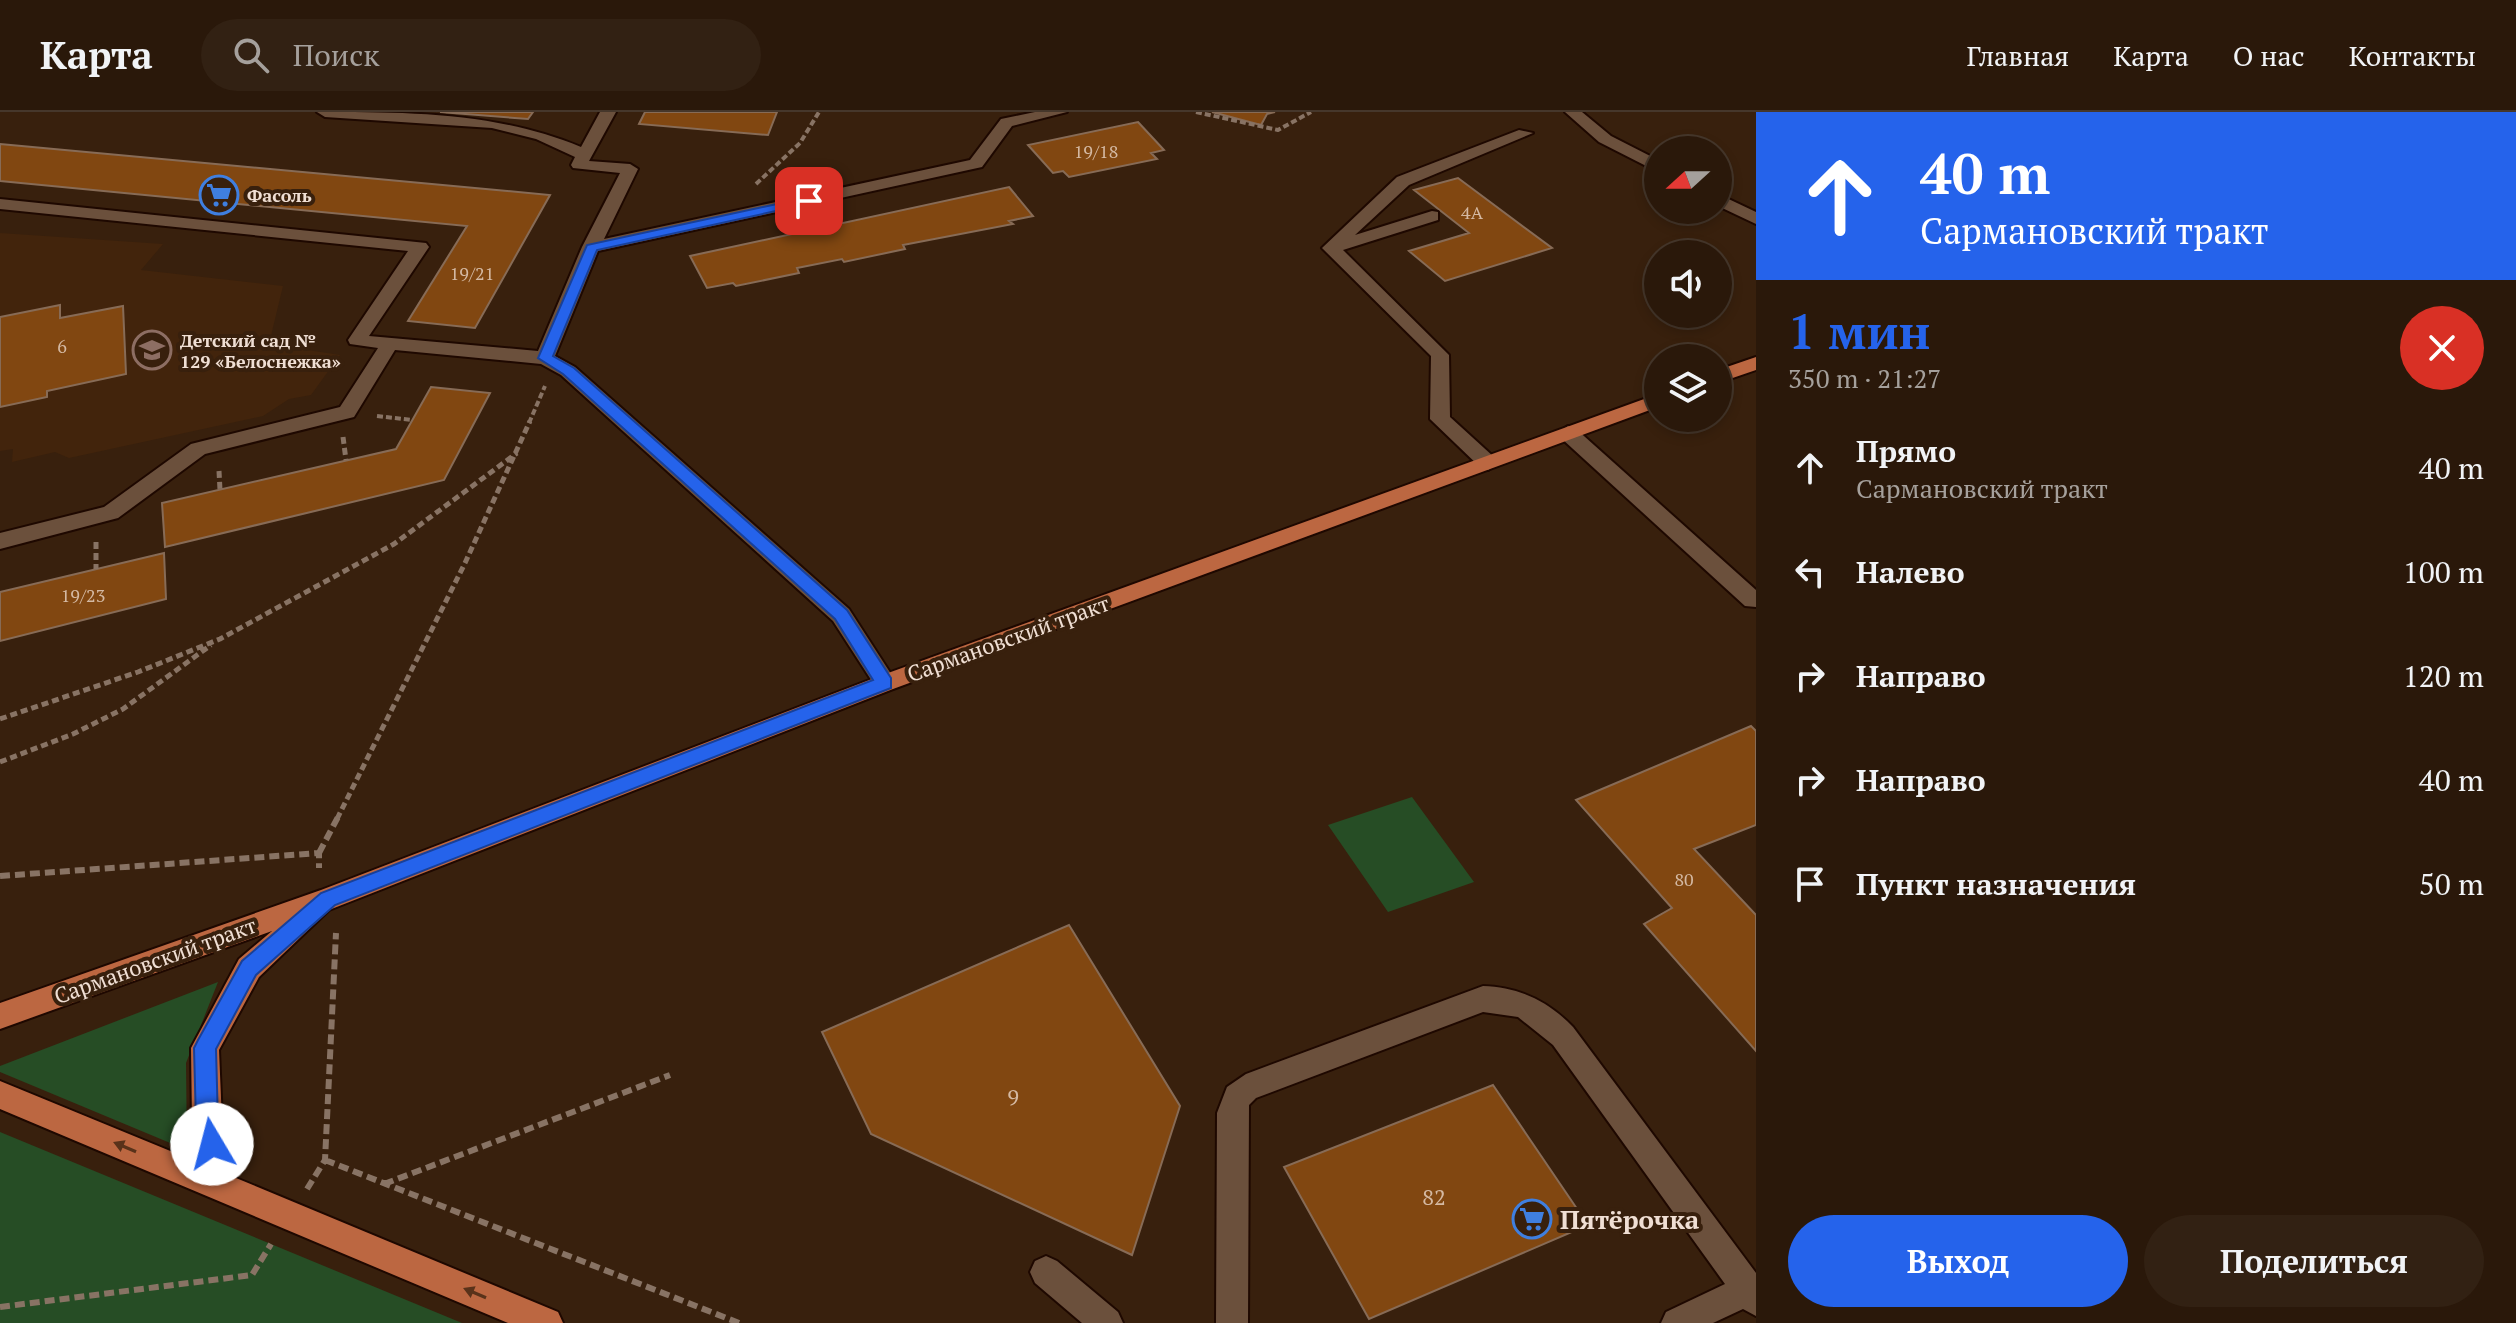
<!DOCTYPE html>
<html lang="ru">
<meta charset="utf-8">
<style>
:root{--surface:#2a180a;--page:#322113;--text:#f1f3f6;--muted:#a5a09c;--line:#46372b;--accent:#2563eb}
body{margin:0;font-family:"PT Serif",serif;background:var(--page);color:var(--text);height:100vh;display:flex;flex-direction:column;font-size:30px;white-space:nowrap}
*{box-sizing:border-box;margin:0}
p{font-size:26px;color:var(--muted)}
.icon{flex:none;width:44px;height:44px;fill:none;stroke:currentColor;stroke-width:2;stroke-linecap:round;stroke-linejoin:round}
.map{position:relative;flex:1;overflow:hidden}
.panel{display:flex;flex-direction:column;background:var(--surface);width:760px}
.panel>*{flex:none}
.banner{background:#2563eb;color:#fff;overflow:hidden}
.needle{width:52px;rotate:249deg}
.fabs{position:absolute;left:1644px;top:24px;display:grid;gap:16px}
.fabs a{display:grid;place-items:center;width:88px;height:88px;border-radius:50%;background:var(--surface);box-shadow:0 4px 12px #0003,0 0 0 2px var(--line);font-size:40px}
.pin{position:absolute;display:grid;place-items:center;width:68px;height:68px;color:#fff;margin:-34px;border-radius:16px;box-shadow:0 4px 12px #0006}
.me{position:absolute;width:88px;margin:-44px;rotate:352deg;stroke-linejoin:round;filter:drop-shadow(0 0 6px #0008)}
.turn{display:flex;align-items:center;gap:28px;height:168px;padding:0 32px;font-size:36px}
.turn .icon{width:104px;height:104px;stroke-width:2.5}
.turn b{display:block;font-size:56px;line-height:68px}
.round{display:grid;place-items:center;flex:none;width:84px;height:84px;border-radius:42px;background:var(--page)}
.head{display:flex;align-items:center;justify-content:space-between;height:136px;padding:0 32px}
h1{font-size:48px;font-weight:700;line-height:60px;color:var(--accent)}
.primary-button{display:flex;gap:16px;margin-top:auto;padding:16px 32px}
.primary-button a{flex:1;height:92px;border-radius:48px;background:var(--accent);color:#fff;font-size:32px;font-weight:700;line-height:92px;text-align:center}
.primary-button a+a{background:var(--page);color:var(--text)}
ul{padding:0;list-style:none}
li{display:flex;align-items:center;gap:24px;height:104px;padding:0 32px}
li div{flex:1}
li b{display:block;font-size:30px}
li em{font-style:normal}
header{display:flex;align-items:center;gap:48px;box-sizing:border-box;height:112px;padding:0 40px;background:var(--surface);border-bottom:2px solid var(--line)}
header strong{font-size:38px}
nav{display:flex;gap:44px;margin-inline-start:auto;font-size:28px}
.search{width:560px;height:72px;background:var(--page);display:flex;align-items:center;gap:20px;box-sizing:border-box;padding:0 28px;border-radius:44px;color:var(--muted);font-size:30px}
main{display:flex;flex:1;min-height:0}
.map>svg:first-child{display:block}
</style>
<header>
<strong>Карта</strong>
<div class="search"><svg class="icon" aria-label="search" viewBox="0 0 24 24"><circle cx="10" cy="10" r="6"/><path d="M15 15l6 6"/></svg>Поиск</div>
<nav><a>Главная</a><a>Карта</a><a>О нас</a><a>Контакты</a></nav>
</header>
<main>
<div class="map">
<svg width="1756" height="1211" viewBox="0 0 1756 1211">
<rect width="100%" height="100%" fill="#38200d"/>
<path fill="#42240c" d="M0,121L163,132L141,158L283,174L269,232L340,243L311,283L289,287L263,304L69,346L55,340L12,350L13,337L0,339Z"/>
<path fill="#264d25" d="M1412,685L1474,770L1388,800L1328,713Z
M218,870L186,951L187,1038L0,960V954Z
M0,1020L462,1211H0Z"/>
<path fill="#814711" stroke="#876b56" stroke-width="2" d="M440,0H533L528,7Z
M645,0H777L768,23L639,12Z
M1212,0H1275L1267,2L1261,13Z
M1138,10L1164,38L1151,41L1157,47L1069,65L1063,59L1053,61L1028,33Z
M0,32L550,83L475,216L408,209L467,114L0,69Z
M1458,66L1552,136L1445,169L1409,139L1469,121L1414,78Z
M1009,75L1033,104L1009,109L1013,112L903,133L905,137L844,150L842,147L797,156L799,161L736,174L733,171L707,176L690,144Z
M60,193V206L123,194L126,262L47,279V285L0,295V205Z
M431,275L490,281L444,368L165,435L162,391L396,337Z
M164,441L166,487L0,529V480Z
M1751,614L1756,619V713L1694,737L1756,803V939L1644,812L1672,796L1576,688Z
M1069,813L1180,994L1132,1143L871,1022L822,920Z
M1493,973L1588,1113L1369,1207L1284,1055Z"/>
<g fill="none" stroke-linecap="round" stroke-linejoin="round">
<defs>
<path id="minor" d="M317,0C408,0 497,0 581,35L600,0H616L589,49L630,52L638,57L604,127L970,48L1001,7L1035,0H1067L1012,14L982,55L598,139L555,244L575,255L849,497L893,565L897,571L893,577H877L833,509L561,263L541,252L395,238L354,305L205,342L118,406L0,437V421L104,395L191,332L340,295L378,236L350,232L348,228L408,139L0,97V87L426,131L429,135L369,224L538,239L582,135L620,61L573,56L571,53L575,45L536,27L492,16L325,5Z
M1565,0H1582L1611,24L1658,48V60L1599,30Z
M1519,18L1533,21L1409,73L1355,123L1432,99L1438,100V108L1343,138L1449,243L1450,305L1495,346L1498,351L1488,358L1481,356L1430,307L1431,244L1322,136L1397,65Z
M1718,82L1756,100V112L1718,94Z
M1568,314L1575,316L1756,478V495L1745,494L1561,326L1558,321Z
M1483,874C1519,875 1548,889 1573,915L1756,1161V1204L1743,1197L1713,1211H1661L1666,1200L1725,1172L1553,933L1518,905L1483,900L1256,986L1249,993L1248,1211H1216L1217,1001L1227,975L1246,962Z
M1046,1144L1057,1149L1118,1200L1123,1211H1082L1035,1171L1030,1160L1035,1149Z"/>
<path id="major" d="M1756,245V258L1718,271V258Z
M1658,282V295L893,577L329,798L259,865L219,938L222,1010L236,1066L558,1200L563,1211H508L0,997V969L202,1052L192,1010L191,936L239,847L272,819L0,917V891L321,778L877,565Z"/>
</defs>
<use href="#minor" stroke="#1e0800" stroke-width="4"/>
<use href="#major" stroke="#1e0800" stroke-width="4"/>
<path stroke="#887364" stroke-width="4" stroke-dasharray="6 3" stroke-linecap="butt" d="M1196,0L1278,18L1311,0
M756,72L800,31L819,0
M377,304L412,308
M529,311L545,274"/>
<path stroke="#887364" stroke-width="5" stroke-dasharray="7 4" stroke-linecap="butt" d="M343,325L346,348
M219,359L220,378
M96,430V457
M0,607L138,560L220,527L394,432L517,341
M0,650L73,622L123,597L211,533
M337,707L465,451L530,309"/>
<path stroke="#887364" stroke-width="6" stroke-dasharray="10 5" stroke-linecap="butt" d="M319,741L338,705
M0,764L319,741V756
M325,1048L739,1211
M384,1072L670,963
M307,1077L325,1048L336,821
M0,1195L252,1163L271,1132"/>
<use href="#minor" fill="#6b503c" fill-rule="evenodd"/>
<use href="#major" fill="#bc6741" fill-rule="evenodd"/>
</g>
<defs><path id="oneway-solid" d="M-6-.8H1V-3.2L6.5 0L1 3.2V.8H-6Z" transform="scale(2)"/></defs>
<g fill="#59321a">
<use href="#oneway-solid" transform="translate(125 1035) rotate(-157)"/>
<use href="#oneway-solid" transform="translate(475 1181) rotate(-157)"/>
</g>
<path fill="#2563eb" stroke="#184099" stroke-width="2" d="M809,85L813,86V91L597,138L553,244L574,256L847,498L891,566V576L335,793L256,863L216,937L218,1010L224,1032L220,1040L212,1044L204,1040L196,1010L194,936L198,928L242,849L321,781L873,568L835,507L563,262L538,246L587,133Z"/>
<defs>
<symbol id="supermarket-ring" viewBox="-11 -11 22 22"><circle r="9.5" fill="#38200d" stroke="#3f7fe0" stroke-width="1.5"/><path d="M-6-5.5h2.5l.6 2H6L4.5 2H-2.5L-4.4-4H-6ZM-1.5 3.2a1.3 1.3 0 1 0 .1 0ZM3 3.2a1.3 1.3 0 1 0 .1 0Z" fill="#3f7fe0"/></symbol>
<symbol id="school-ring" viewBox="-11 -11 22 22"><circle r="9.5" fill="#38200d" stroke="#8d6e63" stroke-width="1.5"/><path d="M0-5L7-2L0 1L-7-2ZM-4 1L0 2.5L4 1V4Q0 6-4 4Z" fill="#8d6e63"/></symbol>
</defs>
<g fill-rule="evenodd">
<use href="#supermarket-ring" x="197" y="61" width="44" height="44"/>
<use href="#school-ring" x="130" y="216" width="44" height="44"/>
<use href="#supermarket-ring" x="1510" y="1085" width="44" height="44"/>
</g>
<g text-anchor="middle" dominant-baseline="central" stroke-width="8" stroke-linejoin="round" paint-order="stroke">
<g font-size="18" fill="#d4b9a3">
<text x="1096" y="39">19/18</text>
<text x="1472" y="100">4А</text>
<text x="472" y="161">19/21</text>
<text x="62" y="234">6</text>
<text x="83" y="483">19/23</text>
<text x="1684" y="767">80</text>
</g>
<g font-size="18" font-weight="bold" fill="#f0dfd4" stroke="#38200d" text-anchor="start">
<text x="247" y="83">Фасоль</text>
<text x="180" y="228">Детский сад №<tspan x="180" dy="21">129 «Белоснежка»</tspan></text>
</g>
<g font-size="22" fill="#f0dfd4" stroke="#38200d">
<text transform="translate(1008 526) rotate(-20)">Сармановский тракт</text>
<text transform="translate(155 848) rotate(-20)">Сармановский тракт</text>
</g>
<g font-size="22" fill="#d4b9a3">
<text x="1013" y="984">9</text>
<text x="1434" y="1084">82</text>
</g>
<g font-size="26" font-weight="bold" fill="#f0dfd4" stroke="#38200d" text-anchor="start">
<text x="1560" y="1107">Пятёрочка</text>
</g>
</g>
</svg>
<div class="fabs">
<a><svg class="needle" viewBox="-14 -14 28 28"><path d="M0-13l5 13h-10z" fill="#e53935"/><path d="M0 13l5-13h-10z" fill="#a5a09c"/></svg></a>
<a><svg class="icon" aria-label="sound" viewBox="0 0 24 24"><path d="M4 9h4l5-4v14l-5-4H4zM17 9q2 3 0 6"/></svg></a>
<a><svg class="icon" aria-label="layers" viewBox="0 0 24 24"><path d="M12 4l9 5-9 5-9-5zM3 14l9 5 9-5"/></svg></a>
</div>
<div class="pin" style="left:809px;top:89px;background:#d93025"><svg class="icon" aria-label="arrive" viewBox="0 0 24 24"><path d="M6 21V4h12l-3 4 3 4H6"/></svg></div>
<svg class="me" style="left:212px;top:1032px" viewBox="-20 -20 40 40"><circle r="19" fill="#fff"/><path d="M0-13L10 11 0 6-10 11z" fill="#2563eb"/></svg>
</div>
<section class="panel">
<div class="banner">
<div class="turn"><svg class="icon" aria-label="ahead" viewBox="0 0 24 24"><path d="M12 20V5M6 11l6-6 6 6"/></svg><div><b>40 m</b>Сармановский тракт</div></div>
</div>
<div class="head"><div><h1>1 мин</h1><p>350 m · 21:27</p></div><a class="round" style="background:#d93025;color:#fff"><svg class="icon" aria-label="close" viewBox="0 0 24 24"><path d="M6 6l12 12M18 6L6 18"/></svg></a></div>
<ul>
<li><svg class="icon" aria-label="ahead" viewBox="0 0 24 24"><path d="M12 20V5M6 11l6-6 6 6"/></svg><div><b>Прямо</b><p>Сармановский тракт</p></div><em>40 m</em></li>
<li><svg class="icon" aria-label="left" viewBox="0 0 24 24"><path d="M17 20v-9H6M10 6l-5 5 5 5"/></svg><div><b>Налево</b></div><em>100 m</em></li>
<li><svg class="icon" aria-label="right" viewBox="0 0 24 24"><path d="M7 20v-9h11M14 6l5 5-5 5"/></svg><div><b>Направо</b></div><em>120 m</em></li>
<li><svg class="icon" aria-label="right" viewBox="0 0 24 24"><path d="M7 20v-9h11M14 6l5 5-5 5"/></svg><div><b>Направо</b></div><em>40 m</em></li>
<li><svg class="icon" aria-label="arrive" viewBox="0 0 24 24"><path d="M6 21V4h12l-3 4 3 4H6"/></svg><div><b>Пункт назначения</b></div><em>50 m</em></li>
</ul>
<div class="primary-button"><a>Выход</a><a>Поделиться</a></div>
</section>
</main>
